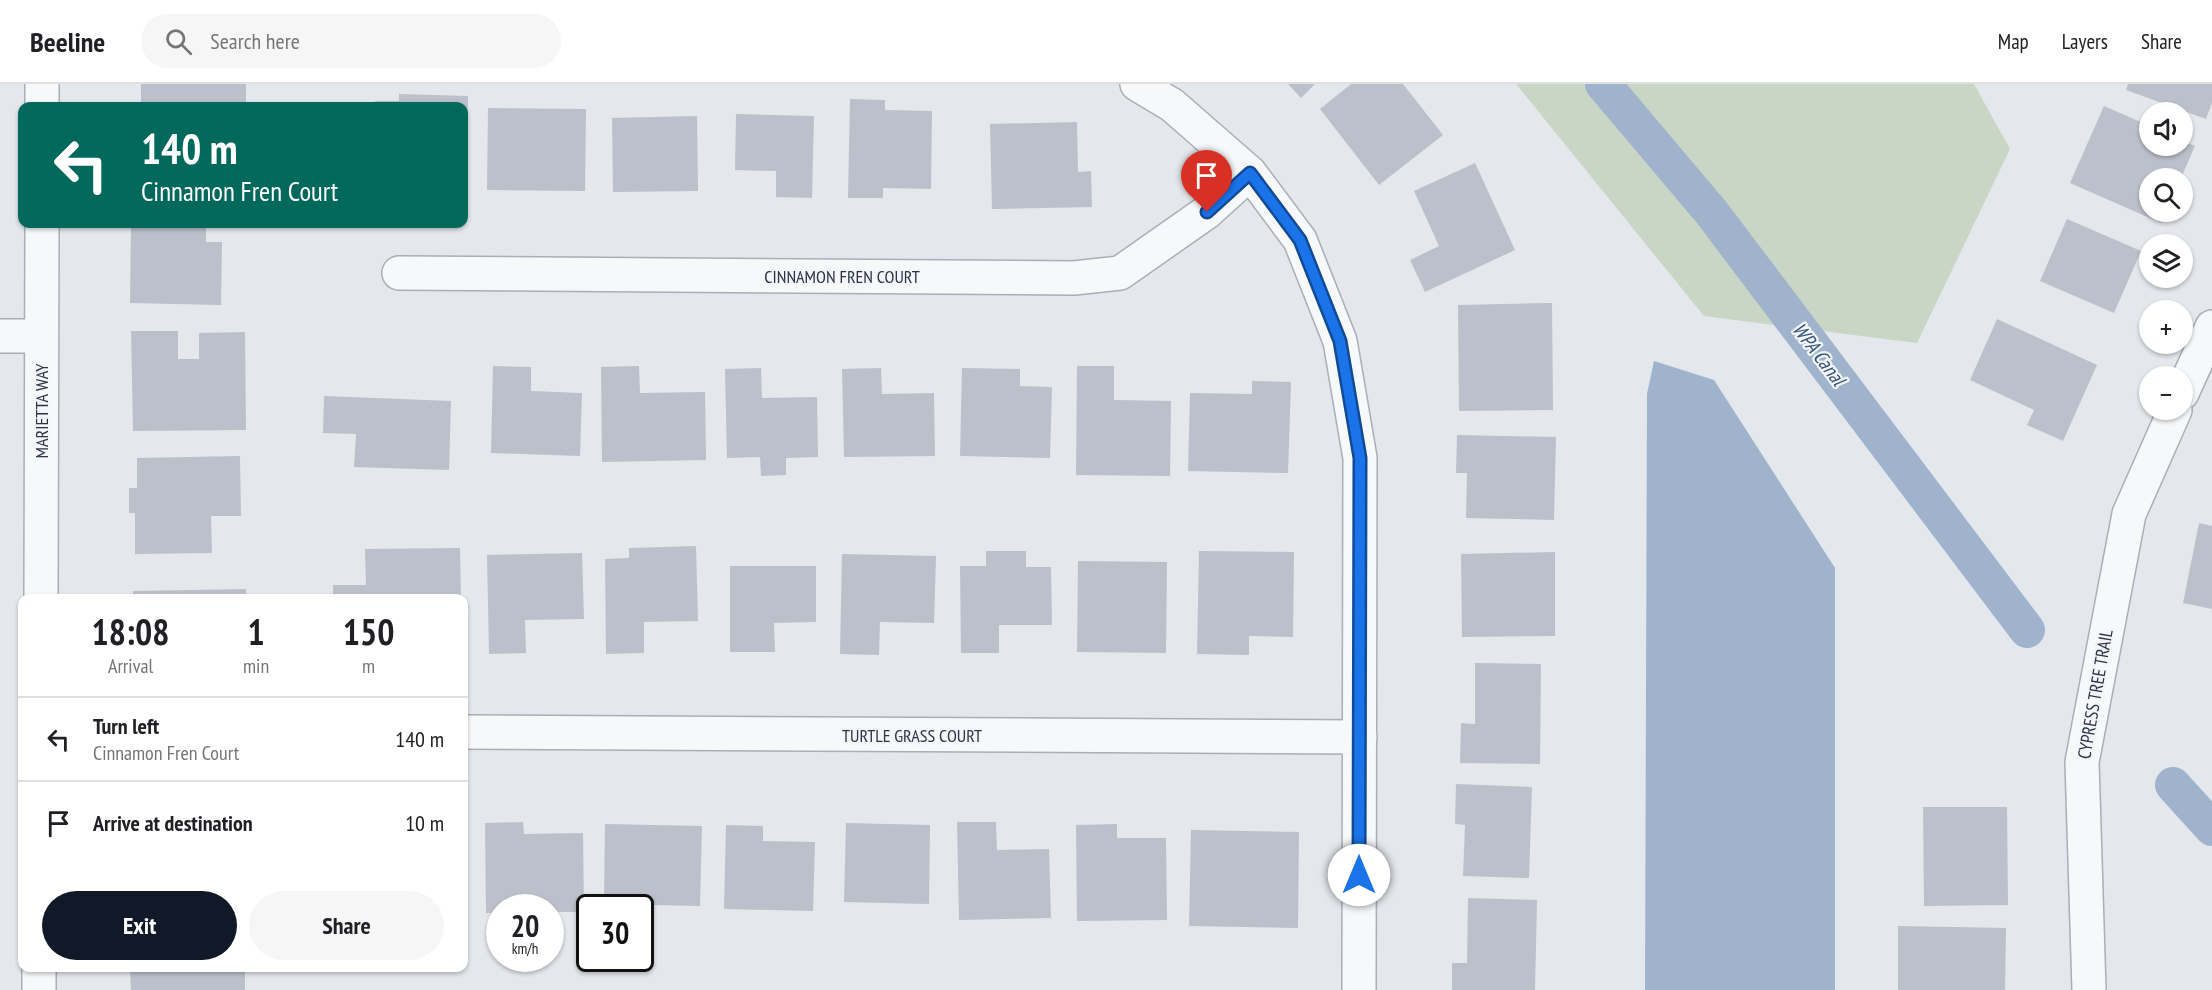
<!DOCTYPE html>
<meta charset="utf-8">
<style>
:root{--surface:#fff;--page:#f6f6f6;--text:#202124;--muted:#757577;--line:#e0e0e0;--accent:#111827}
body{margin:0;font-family:"PT Sans Narrow",sans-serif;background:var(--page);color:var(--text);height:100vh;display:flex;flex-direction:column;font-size:22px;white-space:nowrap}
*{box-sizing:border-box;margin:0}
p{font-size:20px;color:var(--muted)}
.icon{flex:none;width:33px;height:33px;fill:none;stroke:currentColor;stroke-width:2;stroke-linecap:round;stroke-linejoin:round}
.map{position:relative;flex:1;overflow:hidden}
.drawer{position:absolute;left:18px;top:510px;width:450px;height:378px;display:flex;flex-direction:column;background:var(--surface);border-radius:12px;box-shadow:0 2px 4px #0004}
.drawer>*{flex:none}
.banner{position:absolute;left:18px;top:18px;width:450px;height:126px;border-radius:12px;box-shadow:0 2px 4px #0004;background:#00695c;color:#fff;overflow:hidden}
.fabs{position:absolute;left:2139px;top:18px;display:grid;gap:12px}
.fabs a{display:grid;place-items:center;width:54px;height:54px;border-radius:50%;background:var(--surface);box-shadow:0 2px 4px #0004;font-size:30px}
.speed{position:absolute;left:486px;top:810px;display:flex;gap:12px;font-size:30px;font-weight:700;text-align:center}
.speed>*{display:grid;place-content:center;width:78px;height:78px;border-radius:50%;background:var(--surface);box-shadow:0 2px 4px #0004;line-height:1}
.speed small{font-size:15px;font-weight:400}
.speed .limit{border:3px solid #111;border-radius:9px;background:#fff;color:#111}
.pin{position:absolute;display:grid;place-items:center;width:51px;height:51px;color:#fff;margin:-62px -26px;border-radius:50% 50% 50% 0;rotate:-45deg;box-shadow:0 0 6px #0007}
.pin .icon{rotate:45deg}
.me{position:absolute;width:66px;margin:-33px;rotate:0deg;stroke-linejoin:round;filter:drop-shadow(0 0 4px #0008)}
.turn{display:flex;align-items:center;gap:21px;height:126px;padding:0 24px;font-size:27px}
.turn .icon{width:78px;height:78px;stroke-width:2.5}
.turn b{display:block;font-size:42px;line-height:51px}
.eta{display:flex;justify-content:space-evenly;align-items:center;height:102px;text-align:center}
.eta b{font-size:36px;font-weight:700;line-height:42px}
.primary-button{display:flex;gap:12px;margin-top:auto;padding:12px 24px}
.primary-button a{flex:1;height:69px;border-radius:36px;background:var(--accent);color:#fff;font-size:24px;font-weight:700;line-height:69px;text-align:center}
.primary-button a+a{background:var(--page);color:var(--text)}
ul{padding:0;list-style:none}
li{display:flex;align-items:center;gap:18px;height:84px;padding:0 24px;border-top:2px solid var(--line)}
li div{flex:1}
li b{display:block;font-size:22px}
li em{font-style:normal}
header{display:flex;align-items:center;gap:36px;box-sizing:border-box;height:84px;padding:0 30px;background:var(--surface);border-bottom:2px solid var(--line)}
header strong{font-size:28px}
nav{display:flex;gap:33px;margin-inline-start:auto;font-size:21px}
.search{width:420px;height:54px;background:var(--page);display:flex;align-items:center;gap:15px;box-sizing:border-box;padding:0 21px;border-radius:33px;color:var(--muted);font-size:22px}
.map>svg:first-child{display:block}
</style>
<header>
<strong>Beeline</strong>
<div class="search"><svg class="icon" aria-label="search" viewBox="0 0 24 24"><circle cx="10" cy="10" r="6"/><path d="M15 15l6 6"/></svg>Search here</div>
<nav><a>Map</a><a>Layers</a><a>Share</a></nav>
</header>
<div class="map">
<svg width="2212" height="906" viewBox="0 0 2212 906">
<rect width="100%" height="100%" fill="#e4e7ec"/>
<path fill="#c9d6c5" d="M1516,0H1974L2010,65L1917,259L1704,232Z"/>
<path fill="#9fb4cc" d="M1654,277L1714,296L1835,484V906H1645L1647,310Z"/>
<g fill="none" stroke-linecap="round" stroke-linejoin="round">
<path stroke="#9fb4cc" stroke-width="36" d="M1603,0L1712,129L2027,546
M2173,701L2212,744"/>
</g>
<path fill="#bbc0ca" d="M141,0H246V22H141Z
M1288,0H1315L1301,14Z
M1351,0H1403L1443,51L1379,101L1320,25Z
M2128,0H2212V19L2206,35L2126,6Z
M399,10L468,12L467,83H464V22H375V17H399Z
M850,15L885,16V26L932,27L931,105L883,104V114H848Z
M2104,22L2150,42V62H2182V57L2195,62L2181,94H2150V128H2166L2161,139L2070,99Z
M488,24L586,25L585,107L487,106Z
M736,30L814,32L812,114L776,113V87L735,86Z
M697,32L698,107L613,108L612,34Z
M1077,38L1078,88L1091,87L1092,123L992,125L990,40Z
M1475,79L1515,166L1425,208L1410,176L1439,162L1414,107Z
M2067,135L2141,167L2114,229L2040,197Z
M131,140H206V158H222L221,221L130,219Z
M1552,219L1553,326L1459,327L1458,221Z
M1997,235L2097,281L2063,357L2027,341L2034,326L1970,296Z
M131,247H178V275H199V249L245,248L246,346L133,347Z
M493,282L531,283V307L582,309L580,372L491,369Z
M639,282L640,309L705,308L706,376L602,378L601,283Z
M1077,282H1114V316L1171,317L1170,392L1076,391Z
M761,284L762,314L817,313L818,373L786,374V391L761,392L760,373L727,374L725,285Z
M881,284L882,310L934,309L935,372L844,373L842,285Z
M962,284L1020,285V302L1052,303L1050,374L960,372Z
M1252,297L1291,298L1288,389L1188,387L1190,309L1252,310Z
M324,312L451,317L449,386L354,383L356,350L323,349Z
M1457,351L1556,353L1554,436L1466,434L1467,389H1456Z
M240,372L241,432H211L212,469L135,470V429H129V404H137V374Z
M2199,439L2212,442V525L2183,519Z
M696,462L698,537L644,538V569L606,570L605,475L629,474V464Z
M460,464L461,514H333V501H366L365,465Z
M986,467H1026V483H1051L1052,541H999V569H961L960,482H986Z
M1199,467L1294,468L1293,553L1249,552V571L1197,570Z
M1555,468V552L1462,553L1461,470Z
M582,469L584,535L525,536L526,569L489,570L487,471Z
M842,470L936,472L934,539L880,538L879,571L840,570Z
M1078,477L1167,478L1166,569L1077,568Z
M730,482H816V538L774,539L775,568H730Z
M246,505V514H133V507Z
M1475,579L1541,580L1540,680L1460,679L1461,639L1475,640Z
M1456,700L1532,703L1529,794L1463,792L1465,741L1455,740Z
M1923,723H2007L2008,821L1924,822Z
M523,738L524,750L583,749L584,828H550V824H500V829H486L485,739Z
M957,738H996L997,766L1049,765L1051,834L959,836Z
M846,739L930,741L929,820L844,818Z
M605,740L702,742L700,822L604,820Z
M1117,740V754H1166L1167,836L1077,837L1076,741Z
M726,741L763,742V757L815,758L813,827L724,825Z
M1191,746L1299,748L1298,844L1189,842Z
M1468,814L1537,816L1535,906H1452V879H1467Z
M1898,842L2006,844L2005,906H1898Z
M130,884H245V906H131Z"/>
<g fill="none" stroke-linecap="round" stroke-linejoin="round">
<defs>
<path id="street" d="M1137,0L1172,21L1250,89L1300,156L1340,257L1360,374L1359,906
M42,22V0
M399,189L1074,194L1120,189L1207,128L1250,89
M0,252H41
M2182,309L2212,243
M41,514L42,140
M464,648L1360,653
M39,906V884
M2089,906L2082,678L2129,430L2175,326"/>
</defs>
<use href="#street" stroke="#a9aeb7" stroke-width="36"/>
<use href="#street" stroke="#f7f8fa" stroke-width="33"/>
</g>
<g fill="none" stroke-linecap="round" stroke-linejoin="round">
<defs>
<path id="route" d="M1207,128L1250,89L1300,156L1340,257L1360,374L1359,791"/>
</defs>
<use href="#route" stroke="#114b97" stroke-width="15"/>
<use href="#route" stroke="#1a73e8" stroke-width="10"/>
</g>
<g text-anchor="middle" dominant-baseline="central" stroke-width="4.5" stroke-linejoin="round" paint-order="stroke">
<g font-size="18" fill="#2b3445" stroke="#f4f6f9">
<text x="842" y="192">CINNAMON FREN COURT</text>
<text transform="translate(41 327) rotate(-90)">MARIETTA WAY</text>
<text transform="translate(2095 610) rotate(-80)">CYPRESS TREE TRAIL</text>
<text x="912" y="651">TURTLE GRASS COURT</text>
</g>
<g font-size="20" font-style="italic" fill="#34527a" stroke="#f4f6f9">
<text transform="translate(1819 270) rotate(53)">WPA Canal</text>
</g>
</g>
</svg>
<div class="fabs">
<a><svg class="icon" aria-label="sound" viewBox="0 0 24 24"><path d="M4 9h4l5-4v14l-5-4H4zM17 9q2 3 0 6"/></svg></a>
<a><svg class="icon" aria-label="search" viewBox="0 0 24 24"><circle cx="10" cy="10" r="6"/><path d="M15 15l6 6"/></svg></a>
<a><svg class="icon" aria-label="layers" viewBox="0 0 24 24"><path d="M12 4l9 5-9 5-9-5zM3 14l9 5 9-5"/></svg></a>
<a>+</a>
<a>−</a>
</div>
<div class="speed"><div>20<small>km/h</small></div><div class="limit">30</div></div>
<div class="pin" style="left:1207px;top:128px;background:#d93025"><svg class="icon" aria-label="arrive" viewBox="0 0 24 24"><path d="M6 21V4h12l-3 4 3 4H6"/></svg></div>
<svg class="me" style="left:1359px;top:791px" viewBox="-20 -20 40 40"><circle r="19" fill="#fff"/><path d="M0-13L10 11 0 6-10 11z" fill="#1a73e8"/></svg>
<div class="banner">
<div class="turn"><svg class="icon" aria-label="left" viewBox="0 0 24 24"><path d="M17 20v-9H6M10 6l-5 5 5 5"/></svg><div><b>140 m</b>Cinnamon Fren Court</div></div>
</div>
<section class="drawer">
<div class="eta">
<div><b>18:08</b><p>Arrival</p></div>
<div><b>1</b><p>min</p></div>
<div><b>150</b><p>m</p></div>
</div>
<ul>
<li><svg class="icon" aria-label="left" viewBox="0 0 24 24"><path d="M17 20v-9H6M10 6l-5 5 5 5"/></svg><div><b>Turn left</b><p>Cinnamon Fren Court</p></div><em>140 m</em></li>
<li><svg class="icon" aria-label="arrive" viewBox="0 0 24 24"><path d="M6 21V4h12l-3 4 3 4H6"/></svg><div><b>Arrive at destination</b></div><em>10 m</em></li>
</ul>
<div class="primary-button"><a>Exit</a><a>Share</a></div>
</section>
</div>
